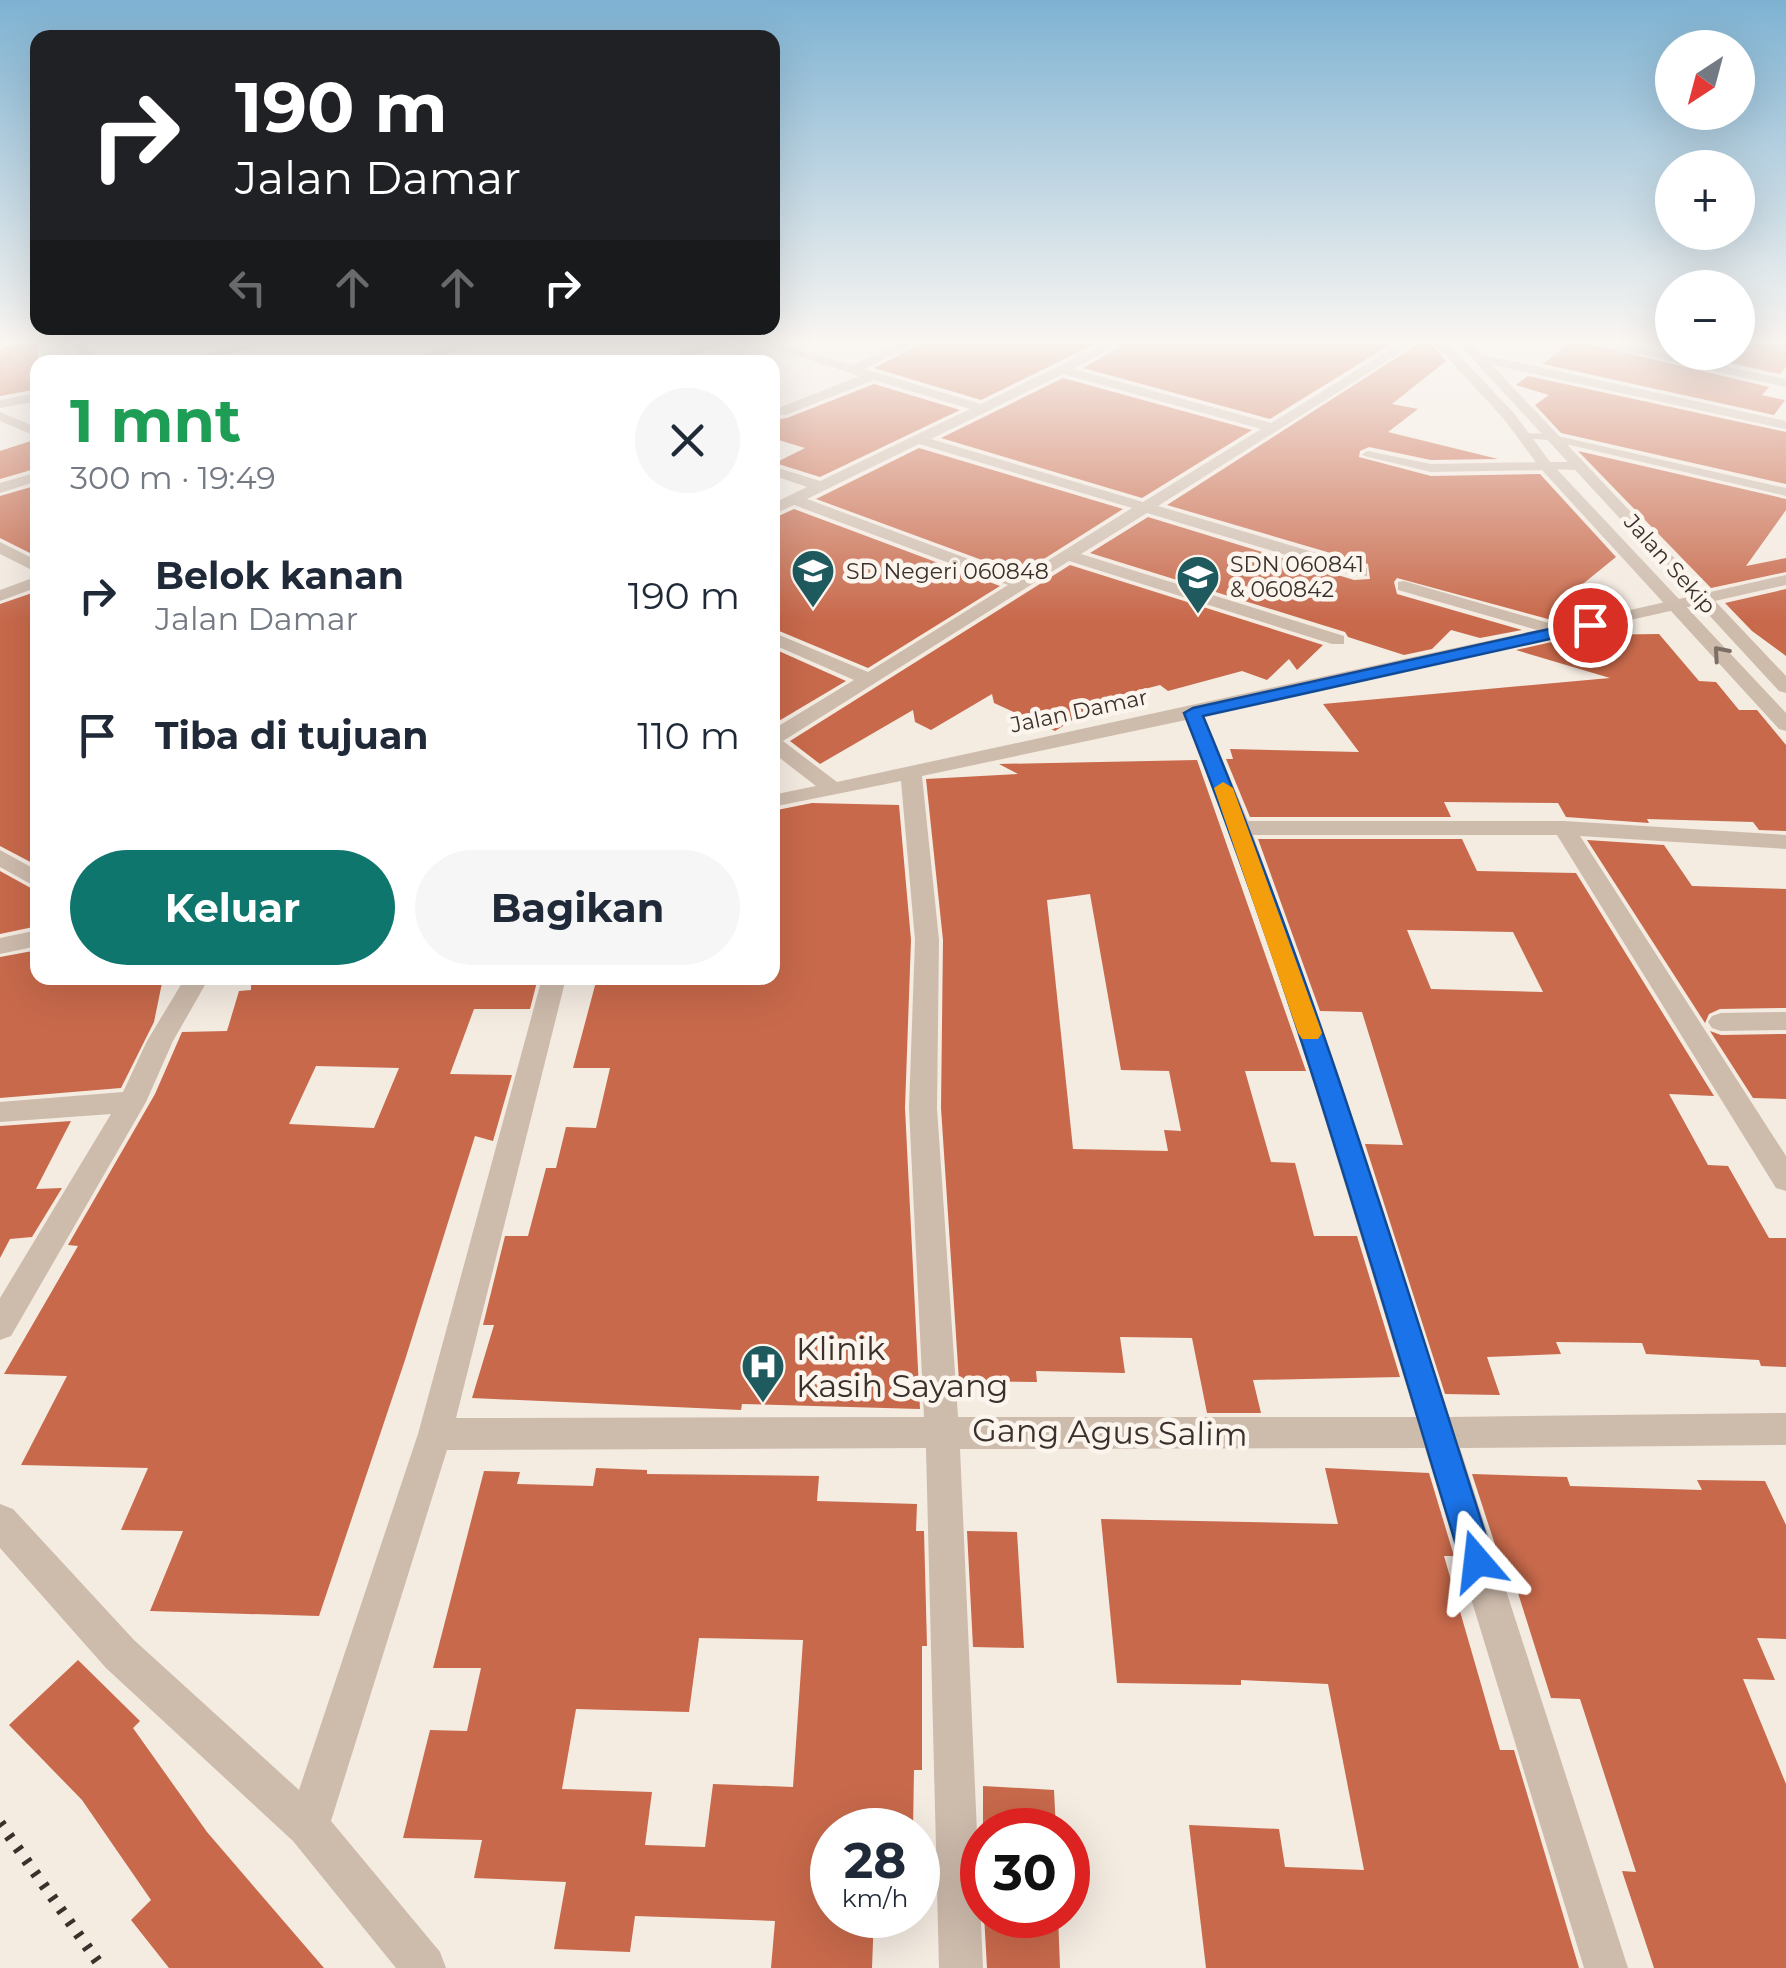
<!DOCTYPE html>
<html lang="id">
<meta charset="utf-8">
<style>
:root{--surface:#fff;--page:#f6f6f7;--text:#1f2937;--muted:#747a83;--accent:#0f766e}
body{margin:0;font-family:Montserrat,sans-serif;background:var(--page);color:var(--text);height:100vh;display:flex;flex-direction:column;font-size:38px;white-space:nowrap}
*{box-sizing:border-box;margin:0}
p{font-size:32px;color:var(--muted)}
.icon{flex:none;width:55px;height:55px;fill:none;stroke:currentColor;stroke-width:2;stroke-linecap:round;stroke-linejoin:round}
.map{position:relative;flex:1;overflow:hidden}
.drawer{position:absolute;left:30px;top:355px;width:750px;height:630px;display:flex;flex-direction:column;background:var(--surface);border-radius:20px;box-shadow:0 10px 40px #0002}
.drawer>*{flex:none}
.banner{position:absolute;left:30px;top:30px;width:750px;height:305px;border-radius:20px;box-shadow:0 10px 40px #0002;background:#202124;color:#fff;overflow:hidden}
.needle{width:65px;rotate:216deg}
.fabs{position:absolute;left:1655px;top:30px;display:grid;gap:20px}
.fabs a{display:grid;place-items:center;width:100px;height:100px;border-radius:50%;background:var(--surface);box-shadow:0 10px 40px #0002;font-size:50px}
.speed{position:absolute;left:810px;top:1808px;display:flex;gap:20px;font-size:50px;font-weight:700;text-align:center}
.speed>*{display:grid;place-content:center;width:130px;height:130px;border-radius:50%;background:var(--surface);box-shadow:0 10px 40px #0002;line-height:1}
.speed small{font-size:25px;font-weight:400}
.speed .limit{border:15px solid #d22;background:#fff;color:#111}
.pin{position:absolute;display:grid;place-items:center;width:85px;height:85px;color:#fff;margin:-42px;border:5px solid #fff;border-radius:50%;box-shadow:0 2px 10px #0007}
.me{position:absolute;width:110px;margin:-55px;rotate:343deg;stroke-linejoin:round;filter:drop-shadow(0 0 8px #0008)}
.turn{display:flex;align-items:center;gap:35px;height:210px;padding:0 40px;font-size:45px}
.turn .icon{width:130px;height:130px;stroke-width:2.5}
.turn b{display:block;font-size:70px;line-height:85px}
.lanes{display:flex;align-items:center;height:95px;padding:0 40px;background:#0003;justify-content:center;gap:50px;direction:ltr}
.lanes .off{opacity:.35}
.round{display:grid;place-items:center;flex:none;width:105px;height:105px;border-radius:52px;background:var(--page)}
.summary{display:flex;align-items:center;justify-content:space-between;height:170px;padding:0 40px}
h1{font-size:60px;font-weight:700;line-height:75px;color:#1e9e55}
.cta{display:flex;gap:20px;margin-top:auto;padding:20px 40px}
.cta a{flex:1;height:115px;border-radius:60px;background:var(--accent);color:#fff;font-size:40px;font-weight:700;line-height:115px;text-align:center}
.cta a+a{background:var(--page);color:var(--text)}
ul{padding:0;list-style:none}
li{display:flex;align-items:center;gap:30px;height:140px;padding:0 40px}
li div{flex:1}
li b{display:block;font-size:38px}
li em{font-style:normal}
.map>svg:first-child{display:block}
</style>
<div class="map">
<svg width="1786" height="1968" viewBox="0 0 1786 1968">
<rect width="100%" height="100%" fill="#f4ebe1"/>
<path fill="#c8694b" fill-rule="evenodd" d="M17,344H38V389L0,396V349Z
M920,344H1095L981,400L874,368Z
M1125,344H1391L1270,419L1083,368Z
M1418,344H1431L1446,361L1392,404L1418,409L1388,432L1498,459L1431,460L1369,447L1360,451L1359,457L1431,476L1540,474L1616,557L1563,600L1587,607L1578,618L1559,622L1397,578L1394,582L1397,594L1522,630L1480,638L1451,630L1432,649L1404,655L1348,637L1345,632L1090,553L1148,517L1354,580L1370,579L1368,564L1167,505Z
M1567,344H1589L1769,387L1762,395L1785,400L1774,415L1543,364Z
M1738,344H1786V367L1780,374L1678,352H1738Z
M1528,376L1786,432V484L1561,433L1535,405L1549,395L1516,385Z
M1063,378L1252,430L1142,498L941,438Z
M874,384L960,410L820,477L775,463L805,448L772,438V420L787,418Z
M34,440L38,468L0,479V451Z
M919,448L1123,509L1020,574L816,499Z
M1578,451L1786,499V510L1746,566L1786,558V572L1711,588Z
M38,485V557L0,538V496Z
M794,509L1000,586L868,668L772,628V519Z
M1070,565L1323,645L1297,670L1289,659L1267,680L1242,671L1168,691L1160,685L1106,699L1055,731L994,703L992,694L931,730L915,722L913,710L820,764L790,741Z
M1786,589V656L1752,631L1725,603Z
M38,591V866L0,846V604Z
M1659,634L1699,681L1716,682L1739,710H1757L1786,745V831L1759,830L1753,822L1647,819L1649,823L1566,817L1558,803L1444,802L1451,817H1250L1226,759H1233L1230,749L1359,752L1323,704L1610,678L1516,650L1583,635Z
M772,648L846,681L772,725Z
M1197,760L1306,1071H1245L1271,1162L1295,1163L1314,1236H1357L1400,1377L1253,1380L1261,1413H1207L1192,1338L1120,1337L1125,1373L1036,1371L1037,1382L959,1381L941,1108L943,940L926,779L1018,774L999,764ZM1090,894L1121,1070L1169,1071L1181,1131L1164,1130L1168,1151L1073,1149L1047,900Z
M812,803L899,805L911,940L905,1108L920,1409L742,1404L741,1410L472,1398L494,1325H483L505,1236H528L546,1168H556L566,1127L596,1128L610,1068H573L597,978H772V811Z
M1258,839H1462L1477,871L1576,873L1714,1096L1669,1094L1708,1165L1728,1166L1769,1238H1786V1367L1761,1366L1759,1360L1646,1354L1642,1343L1556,1342L1561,1354L1487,1357L1500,1395L1445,1394L1365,1144L1403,1145L1362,1012L1320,1011ZM1407,930L1513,932L1543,992L1431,989Z
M1587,840L1664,845L1692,886L1786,889V1008L1720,1009L1709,1014L1705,1023Z
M0,871L38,892V926L0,934Z
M38,950V978H163L154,1022L121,1088L0,1098V957Z
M251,978H538L530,1009H474L450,1074L512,1075L493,1141L475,1136L405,1360L319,1616L150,1611L183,1531L121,1530L148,1468L21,1465L67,1376L4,1374L78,1246L68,1245L155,1094L182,1032L227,1031L239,991L251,990ZM316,1066L399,1068L374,1128L289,1124Z
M1710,1031L1721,1035L1786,1034V1099L1753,1098Z
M71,1121L36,1189L62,1188L32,1237L10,1239L0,1258V1126Z
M596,1468L647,1470V1474L819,1476L817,1501L917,1504L916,1531H924L927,1646H922V1770H914L913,1830H832V1915H874L872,1968H771L775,1921L635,1916L630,1952L554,1949L566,1882L474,1878L482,1840L403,1838L430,1730L467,1731L481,1668H433L484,1471L520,1472L517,1484L593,1486ZM699,1638L803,1640L793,1787L713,1784L705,1847L645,1845L652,1792L562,1789L576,1709L689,1712Z
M1325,1468L1429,1473L1454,1556H1444L1500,1750H1514L1579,1968H1206L1189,1825L1279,1829L1285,1867L1364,1870L1328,1684L1241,1680V1685L1117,1683L1101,1519L1338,1524Z
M1472,1474L1567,1477L1570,1486L1702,1490L1697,1480L1765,1481L1786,1525V1639L1757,1638L1775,1680L1743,1679L1786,1784V1968H1654L1622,1871L1636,1872L1580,1699L1551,1698L1507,1558L1499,1557Z
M967,1531L1017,1532L1024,1648L973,1647Z
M78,1660L140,1721L133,1728L207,1832L324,1968H169L131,1920L151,1900L82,1800L9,1725Z
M983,1786L1054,1790L1056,1830H983Z
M984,1915H1058L1060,1968H987Z"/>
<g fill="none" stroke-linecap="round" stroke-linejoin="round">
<path fill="#cdbbac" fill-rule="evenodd" d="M1525,433L1549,434L1786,488V496L1549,440L1521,438L1519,436Z
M1368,451L1431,464L1546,462L1552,466L1546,470L1431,472L1364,456L1362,454Z"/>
<path fill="#cdbbac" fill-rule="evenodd" d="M71,344H84L97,362H85Z
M239,344H261L200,362H182Z
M453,344H473L422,362H405Z
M703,344H722L676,362H659Z
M760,344H781L852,365L899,344H916L864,369L981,404L1104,344H1121L1073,369L1271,423L1399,344H1414L1158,506L1367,568V576H1355L1147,513L1081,554L1344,636V644H1332L1069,561L783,741L837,782L1537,630L1398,590V582L1404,581L1559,626L1786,575V585L1204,716L1248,821H1564L1786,835V849L1580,836L1786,1156V1191L1776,1188L1557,835H1253L1343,1088L1449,1417L1786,1413V1445L1460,1448L1628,1968H1584L1425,1448L960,1449L983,1968H939L926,1448L447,1450L331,1821L440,1952L446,1968H396L293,1841L106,1668L0,1548V1504L13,1509L134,1640L299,1790L418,1434L542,978H566L456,1418L924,1417L909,1108L915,940L901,781L772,807V795L816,786L772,752V730L854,680L772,644V632L868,672L1008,585L794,505L772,515V504L807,487L772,475V466L820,481L970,409L874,380L786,415H776V409L860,376ZM1063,374L1261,429L1143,502L931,439ZM919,444L1132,508L1020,578L807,499ZM1186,720C1277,948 1344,1183 1416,1417H958L937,1108L939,940L922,776Z
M1593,344H1619L1786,379V387Z
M1479,354L1786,421V429L1475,361V355Z
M38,393V401L0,408V400Z
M0,412L38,428V437L0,421Z
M1546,462H1577L1584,466L1577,470L1541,469L1539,466Z
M38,472V481L0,493V483Z
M0,542L38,561V573L0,554Z
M38,576V587L0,601V590Z
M0,850L38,871V888L0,867Z
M38,930V946L0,954V938Z
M185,978H209L173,1041L146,1102L11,1336L0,1340V1298L111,1114L0,1122V1102L123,1092L147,1041Z
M1786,1012V1030L1721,1031L1712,1028L1708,1022L1712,1016L1721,1013Z"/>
<path fill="#cdbbac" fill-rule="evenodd" d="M1435,344H1448L1513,412L1551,463L1786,713V731L1779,729L1541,469L1503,418Z
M1459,344H1472L1786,676V693L1779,691Z"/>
<path stroke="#3b302b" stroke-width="11" stroke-dasharray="4 11" stroke-linecap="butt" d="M0,1823L102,1968"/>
</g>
<defs><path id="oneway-chevron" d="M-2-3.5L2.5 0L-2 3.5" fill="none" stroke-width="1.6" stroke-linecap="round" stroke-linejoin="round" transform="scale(2.5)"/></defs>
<use stroke="#7d6f65" href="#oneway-chevron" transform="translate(1720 653) rotate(-131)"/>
<linearGradient id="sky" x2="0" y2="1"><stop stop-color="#7eb2d2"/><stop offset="0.55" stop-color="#faf6f2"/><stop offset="1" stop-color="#faf6f2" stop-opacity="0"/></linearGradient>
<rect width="1786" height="620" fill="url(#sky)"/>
<path fill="#1a73e8" stroke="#114b97" stroke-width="2.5" d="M1590,620L1595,622V629L1203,716C1318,991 1403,1278 1494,1561L1489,1573L1477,1578L1466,1573L1461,1561C1374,1277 1294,989 1184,713L1193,708Z"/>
<path fill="#f59e0b" d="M1223,782L1233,788L1322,1033L1318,1039H1302L1298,1033L1214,788Z"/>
<defs>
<symbol id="school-pin" viewBox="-11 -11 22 30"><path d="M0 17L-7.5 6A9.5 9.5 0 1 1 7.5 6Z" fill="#1f5a5e" stroke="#fbf5ee"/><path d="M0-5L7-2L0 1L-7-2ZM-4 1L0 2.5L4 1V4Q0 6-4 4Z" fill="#fff"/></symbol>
<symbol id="hospital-pin" viewBox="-11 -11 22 30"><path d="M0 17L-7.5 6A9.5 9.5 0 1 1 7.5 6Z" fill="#1f5a5e" stroke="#fbf5ee"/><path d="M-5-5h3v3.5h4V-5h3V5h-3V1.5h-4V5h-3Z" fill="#fff"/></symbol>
</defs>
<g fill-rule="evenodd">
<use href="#school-pin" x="788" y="546" width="50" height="68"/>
<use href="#school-pin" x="1173" y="552" width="50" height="68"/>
<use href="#hospital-pin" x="738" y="1341" width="50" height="68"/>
</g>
<g text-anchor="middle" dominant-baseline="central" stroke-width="9" stroke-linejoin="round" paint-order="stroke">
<g font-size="22" fill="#3b302b" stroke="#fbf5ee" text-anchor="start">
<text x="1230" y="564">SDN 060841<tspan x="1230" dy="25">&amp; 060842</tspan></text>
<text x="846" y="571">SD Negeri 060848</text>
</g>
<g font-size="22" fill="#3b302b" stroke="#fbf5ee">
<text transform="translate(1670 564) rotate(48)">Jalan Sekip</text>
<text transform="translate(1079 711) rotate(-12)">Jalan Damar</text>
</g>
<g font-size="32" fill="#3b302b" stroke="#fbf5ee" text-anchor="start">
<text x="796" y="1348">Klinik<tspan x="796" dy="37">Kasih Sayang</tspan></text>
</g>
<g font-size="32" fill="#3b302b" stroke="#fbf5ee">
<text transform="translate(1110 1432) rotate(1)">Gang Agus Salim</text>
</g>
</g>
</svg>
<div class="fabs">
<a><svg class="needle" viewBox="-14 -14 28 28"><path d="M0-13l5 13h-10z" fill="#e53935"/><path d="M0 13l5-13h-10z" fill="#747a83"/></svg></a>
<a>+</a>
<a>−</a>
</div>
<div class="speed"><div>28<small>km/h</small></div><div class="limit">30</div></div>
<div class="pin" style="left:1590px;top:625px;background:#d93025"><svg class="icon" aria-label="arrive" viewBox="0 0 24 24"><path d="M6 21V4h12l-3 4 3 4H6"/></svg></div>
<svg class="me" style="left:1477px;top:1561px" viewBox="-20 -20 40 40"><path d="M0-17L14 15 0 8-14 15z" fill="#1a73e8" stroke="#fff" stroke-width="4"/></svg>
<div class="banner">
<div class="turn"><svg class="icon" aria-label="right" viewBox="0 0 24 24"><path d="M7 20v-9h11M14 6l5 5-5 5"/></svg><div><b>190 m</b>Jalan Damar</div></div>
<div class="lanes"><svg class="icon off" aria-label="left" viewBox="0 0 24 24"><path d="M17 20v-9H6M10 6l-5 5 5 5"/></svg><svg class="icon off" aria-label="ahead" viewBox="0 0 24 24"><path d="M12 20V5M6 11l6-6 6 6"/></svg><svg class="icon off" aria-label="ahead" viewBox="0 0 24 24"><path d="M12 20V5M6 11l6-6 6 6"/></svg><svg class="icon" aria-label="right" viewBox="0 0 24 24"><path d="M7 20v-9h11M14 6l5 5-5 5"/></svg></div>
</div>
<section class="drawer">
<div class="summary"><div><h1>1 mnt</h1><p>300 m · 19:49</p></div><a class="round"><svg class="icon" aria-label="close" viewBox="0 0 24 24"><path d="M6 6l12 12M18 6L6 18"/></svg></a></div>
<ul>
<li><svg class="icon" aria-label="right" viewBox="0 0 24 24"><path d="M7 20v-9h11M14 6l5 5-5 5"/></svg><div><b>Belok kanan</b><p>Jalan Damar</p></div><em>190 m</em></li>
<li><svg class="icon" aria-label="arrive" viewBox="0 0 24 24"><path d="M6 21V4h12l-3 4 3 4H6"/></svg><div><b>Tiba di tujuan</b></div><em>110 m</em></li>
</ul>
<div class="cta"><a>Keluar</a><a>Bagikan</a></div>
</section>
</div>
